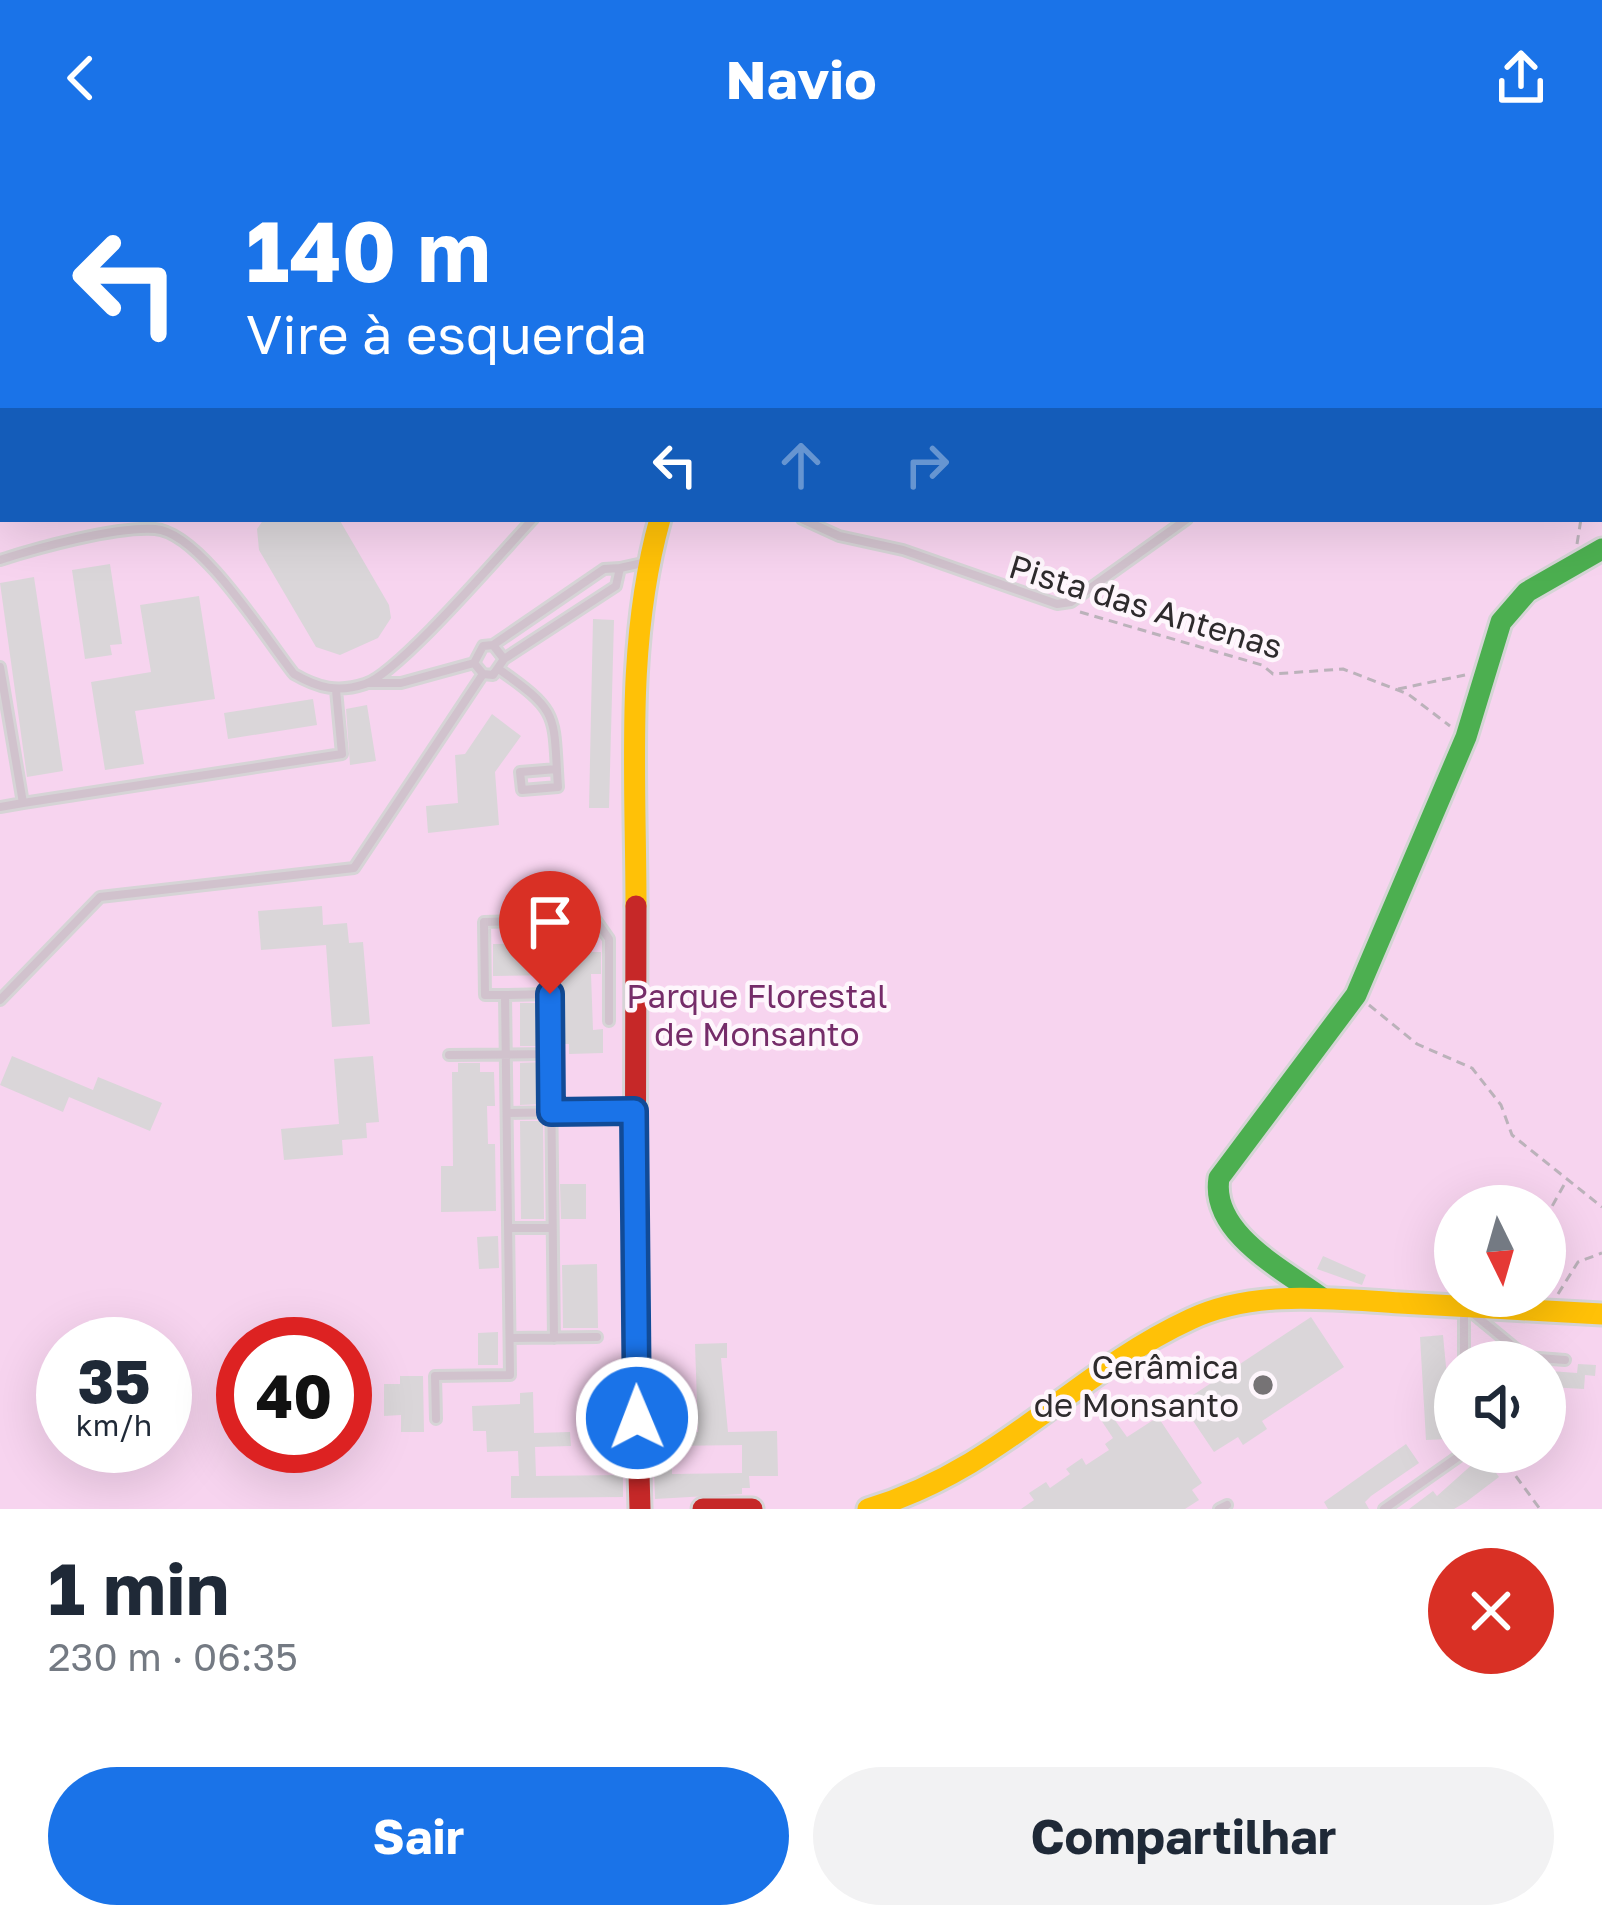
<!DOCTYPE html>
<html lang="pt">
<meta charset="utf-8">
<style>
:root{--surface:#fff;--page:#f2f2f3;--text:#1f2937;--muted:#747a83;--accent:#1a73e8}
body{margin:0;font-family:"Golos Text",sans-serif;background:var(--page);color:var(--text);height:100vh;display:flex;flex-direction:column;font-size:45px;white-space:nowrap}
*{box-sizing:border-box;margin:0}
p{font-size:39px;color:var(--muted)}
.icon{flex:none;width:66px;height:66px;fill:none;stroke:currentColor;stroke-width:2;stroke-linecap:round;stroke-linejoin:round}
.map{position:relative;height:1353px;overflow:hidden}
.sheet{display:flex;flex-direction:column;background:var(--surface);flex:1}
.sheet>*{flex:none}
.banner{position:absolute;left:0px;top:0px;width:1602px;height:366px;box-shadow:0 12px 48px #0002;background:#1a73e8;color:#fff;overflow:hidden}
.needle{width:78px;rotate:175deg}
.controls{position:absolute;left:1434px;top:1029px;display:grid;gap:24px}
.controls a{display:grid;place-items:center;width:132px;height:132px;border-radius:50%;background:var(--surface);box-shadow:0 12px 48px #0002;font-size:60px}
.speed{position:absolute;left:36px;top:1161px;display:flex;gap:24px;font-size:60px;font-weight:700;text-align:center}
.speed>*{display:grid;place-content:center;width:156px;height:156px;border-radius:50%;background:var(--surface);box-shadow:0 12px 48px #0002;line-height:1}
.speed small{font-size:30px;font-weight:400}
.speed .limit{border:18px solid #d22;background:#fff;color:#111}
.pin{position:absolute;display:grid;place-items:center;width:102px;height:102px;color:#fff;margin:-123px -51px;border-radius:50% 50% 50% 0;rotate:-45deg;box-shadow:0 0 12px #0007}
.pin .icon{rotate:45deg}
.me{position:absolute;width:132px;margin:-66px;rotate:359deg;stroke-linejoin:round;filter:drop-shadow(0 0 9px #0008)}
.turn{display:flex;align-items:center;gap:42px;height:252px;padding:0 48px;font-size:54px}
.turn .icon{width:156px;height:156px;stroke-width:2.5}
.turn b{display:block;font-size:84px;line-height:102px}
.lanes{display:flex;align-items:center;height:114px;padding:0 48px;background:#0003;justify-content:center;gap:60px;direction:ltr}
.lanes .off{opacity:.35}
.round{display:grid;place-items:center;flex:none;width:126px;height:126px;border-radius:63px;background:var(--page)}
.summary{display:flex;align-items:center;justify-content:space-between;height:204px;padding:0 48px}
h1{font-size:72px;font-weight:700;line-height:90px}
.cta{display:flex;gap:24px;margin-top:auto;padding:24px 48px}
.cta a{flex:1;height:138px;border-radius:72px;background:var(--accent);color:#fff;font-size:48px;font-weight:700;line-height:138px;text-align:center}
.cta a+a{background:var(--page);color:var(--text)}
header{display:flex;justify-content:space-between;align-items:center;height:156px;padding:0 48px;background:var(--accent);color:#fff;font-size:54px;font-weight:700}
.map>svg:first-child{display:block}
</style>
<header><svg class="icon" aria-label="back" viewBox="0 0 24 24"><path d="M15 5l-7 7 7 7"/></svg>Navio<svg class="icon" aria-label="share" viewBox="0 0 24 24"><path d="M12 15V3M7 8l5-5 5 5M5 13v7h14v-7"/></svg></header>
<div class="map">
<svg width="1602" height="1353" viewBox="0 0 1602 1353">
<rect width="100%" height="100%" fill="#fcf8fb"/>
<path fill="#f7d4ef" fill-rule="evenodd" d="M0,0H1602V1353H0ZM3,3H1599V363H3ZM1455,1050H1545V1140H1455ZM63,1188H165V1290H63ZM243,1188H345V1290H243ZM1455,1206H1545V1296H1455Z"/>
<path fill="#dad6d9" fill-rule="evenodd" d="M264,363H339L389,449L391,462L378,482L340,499L316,491L259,394L257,373Z
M110,408L122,488L110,489L112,499L85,503L72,414Z
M34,421L63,615L27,621L0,427Z
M199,440L215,543L135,555L144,608L105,614L91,526L151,516L140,449Z
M593,463L614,464L609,652H589Z
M313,543L317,569L228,583L224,557Z
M367,549L376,605L350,609L346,553Z
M492,558L521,580L495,616L499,669L428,677L426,650L458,647L455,599L465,598Z
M322,750L323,769L347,767L349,787L363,786L370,868L332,871L326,789L261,794L258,755Z
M592,786V796H601V818H591L593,874L603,873V897L569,898V888H559V819L493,820V788Z
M520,847H542V890H520Z
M12,900L93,934L98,921L162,947L150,975L69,941L63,956L0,929Z
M373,900L379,966L366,967L367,982L342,984L343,999L284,1004L281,973L339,968L334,903Z
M543,906V948L520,949V907Z
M458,907H480V916H494L495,950H487L488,988H495L496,1055L441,1056V1010H453L452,916H458Z
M520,965H543L544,1063H521Z
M560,1028H586V1063H561Z
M498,1080L499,1112L479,1113L477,1081Z
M1323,1100L1366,1119L1362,1129L1317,1113Z
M597,1108L598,1172H563L562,1109Z
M1311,1161L1344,1211L1262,1265L1267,1273L1243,1289L1238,1281L1214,1296L1181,1247Z
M498,1176V1209H478V1177Z
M1443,1179L1452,1274L1450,1283L1426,1284L1420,1181Z
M727,1187V1202H721L728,1276L777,1275L778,1320H749L750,1332H742V1338L655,1343L653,1277L698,1276L695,1188ZM742,1289V1317L672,1318V1290Z
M1578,1208L1596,1209L1595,1220L1585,1219L1584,1233L1549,1231L1550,1215L1577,1217Z
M400,1220H423L424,1276H401V1259L384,1260V1228H400Z
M601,1230H622L623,1275H603Z
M533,1236L534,1277L570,1276L571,1290L535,1291L536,1320L623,1319V1341L511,1342V1320H519L518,1295L487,1296L486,1275H473L472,1250L520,1248V1237Z
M1104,1249L1127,1281L1158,1261L1202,1327L1192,1334L1199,1344L1185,1353H1021L1034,1344L1029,1337L1046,1326L1050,1332L1070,1318L1066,1313L1082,1302L1086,1309L1109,1294L1105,1288L1113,1282L1095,1255Z
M1406,1288L1419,1307L1371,1340L1365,1346L1369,1353H1328L1324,1346Z
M1487,1304L1499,1321L1466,1346L1454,1353H1409L1433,1335L1437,1340L1475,1306L1478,1311Z"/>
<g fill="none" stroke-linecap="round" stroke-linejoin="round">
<defs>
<path id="lane" d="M802,363L839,380L903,394L1057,448L1071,446L1187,363
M0,404C37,392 117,370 155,373C200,376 266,483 294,518C318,532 338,537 365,528C399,517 502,396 533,363
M620,412L647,406
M493,489L604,413L620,412L616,430L504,503
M0,511L23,647L342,598L336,534
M500,514C561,557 553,559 558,631L522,634L520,616L557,613
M370,527H401L474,507L483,490L493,489L504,503L493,519L483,518L474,507
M0,651L23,647
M505,839H485L484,766L595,763L609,783V865
M0,844L100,741L354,712L483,518
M449,899L551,898
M507,957L633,955
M508,1072H552
M1464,1154V1206
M1470,1155L1526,1201L1565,1204
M510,1182L597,1181
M436,1263L435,1220L510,1219L505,839L550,838L554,1182
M1219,1353L1227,1349
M1384,1353L1465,1296"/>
<path id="fast" d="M425,0L427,3
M1322,1142C1284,1114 1210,1077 1219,1022L1356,839L1466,581L1501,466L1527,436L1602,393"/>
<path id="slow" d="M922,3L925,0
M0,101L3,102
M636,750C636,621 625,488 660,363
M868,1353C1003,1312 1072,1218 1191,1163C1256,1133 1331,1143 1400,1147C1467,1151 1535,1154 1602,1158"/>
<path id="jam" d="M544,0L546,3
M636,750L635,1172L640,1353
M703,1353H752"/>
</defs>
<use href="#lane" stroke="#d6d4d6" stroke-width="14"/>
<use href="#fast" stroke="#d6d4d6" stroke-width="27"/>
<use href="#slow" stroke="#d6d4d6" stroke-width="27"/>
<use href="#jam" stroke="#d6d4d6" stroke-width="27"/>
<path stroke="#bbb2ba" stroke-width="3" stroke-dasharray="9 6" stroke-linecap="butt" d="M330,0L335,3
M1201,0H1215
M1521,0V3
M896,3L898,0
M991,3L993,0
M1046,3L1054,0
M0,5L3,8
M1599,265L1602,268
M1577,388L1581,363
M1080,456L1262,509L1273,518L1343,513L1408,538L1450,570
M1398,533L1465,519
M1369,849L1417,888L1472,912L1501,949L1512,979L1602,1051
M1545,1063L1565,1027
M1558,1138L1578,1106L1602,1097
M1498,1296L1540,1353"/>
<use href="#lane" stroke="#d1c2cd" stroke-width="8"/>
<use href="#fast" stroke="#4caf50" stroke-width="21"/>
<use href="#slow" stroke="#ffc107" stroke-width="21"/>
<use href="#jam" stroke="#c62828" stroke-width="21"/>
</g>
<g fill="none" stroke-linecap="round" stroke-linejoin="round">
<defs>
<path id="route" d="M550,838L551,956L634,955L637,1262"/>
</defs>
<use href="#route" stroke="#114b97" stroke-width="30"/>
<use href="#route" stroke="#1a73e8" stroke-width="21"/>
</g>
<circle fill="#767375" stroke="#fef6fc" stroke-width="4.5" cx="1263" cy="1229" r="12"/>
<g text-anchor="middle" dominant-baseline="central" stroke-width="9" stroke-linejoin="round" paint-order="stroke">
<g font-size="33" fill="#2e2b2d" stroke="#fef6fc">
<text transform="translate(1146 450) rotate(17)">Pista das Antenas</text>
</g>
<g font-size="33" fill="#752c69" stroke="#fef6fc">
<text x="757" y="839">Parque Florestal<tspan x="757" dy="38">de Monsanto</tspan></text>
</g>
<g font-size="33" fill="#2e2b2d" stroke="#fef6fc" text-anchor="end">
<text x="1239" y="1210">Cerâmica<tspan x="1239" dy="38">de Monsanto</tspan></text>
</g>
</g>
</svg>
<div class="controls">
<a><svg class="needle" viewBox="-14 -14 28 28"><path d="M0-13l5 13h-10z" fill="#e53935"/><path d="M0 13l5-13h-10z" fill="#747a83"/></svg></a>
<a><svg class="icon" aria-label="sound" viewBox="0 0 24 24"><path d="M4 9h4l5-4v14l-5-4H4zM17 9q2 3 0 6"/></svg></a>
</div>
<div class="speed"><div>35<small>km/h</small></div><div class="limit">40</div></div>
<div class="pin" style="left:550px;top:838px;background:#d93025"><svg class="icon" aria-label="arrive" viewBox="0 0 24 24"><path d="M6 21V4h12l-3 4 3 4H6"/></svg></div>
<svg class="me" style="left:637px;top:1262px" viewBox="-20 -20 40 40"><circle r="17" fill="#1a73e8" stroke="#fff" stroke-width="3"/><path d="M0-11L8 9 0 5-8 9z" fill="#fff"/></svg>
<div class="banner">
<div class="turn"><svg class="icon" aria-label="left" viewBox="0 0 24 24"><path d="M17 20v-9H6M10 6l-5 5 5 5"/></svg><div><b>140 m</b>Vire à esquerda</div></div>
<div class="lanes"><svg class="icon" aria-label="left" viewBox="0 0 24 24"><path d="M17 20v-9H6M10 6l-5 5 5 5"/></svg><svg class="icon off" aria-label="ahead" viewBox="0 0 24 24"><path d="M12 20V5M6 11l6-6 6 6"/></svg><svg class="icon off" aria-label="right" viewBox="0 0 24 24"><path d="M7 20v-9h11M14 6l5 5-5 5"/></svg></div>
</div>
</div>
<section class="sheet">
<div class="summary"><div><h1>1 min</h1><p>230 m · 06:35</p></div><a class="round" style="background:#d93025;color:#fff"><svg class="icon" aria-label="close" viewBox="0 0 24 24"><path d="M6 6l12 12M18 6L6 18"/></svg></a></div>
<div class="cta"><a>Sair</a><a>Compartilhar</a></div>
</section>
